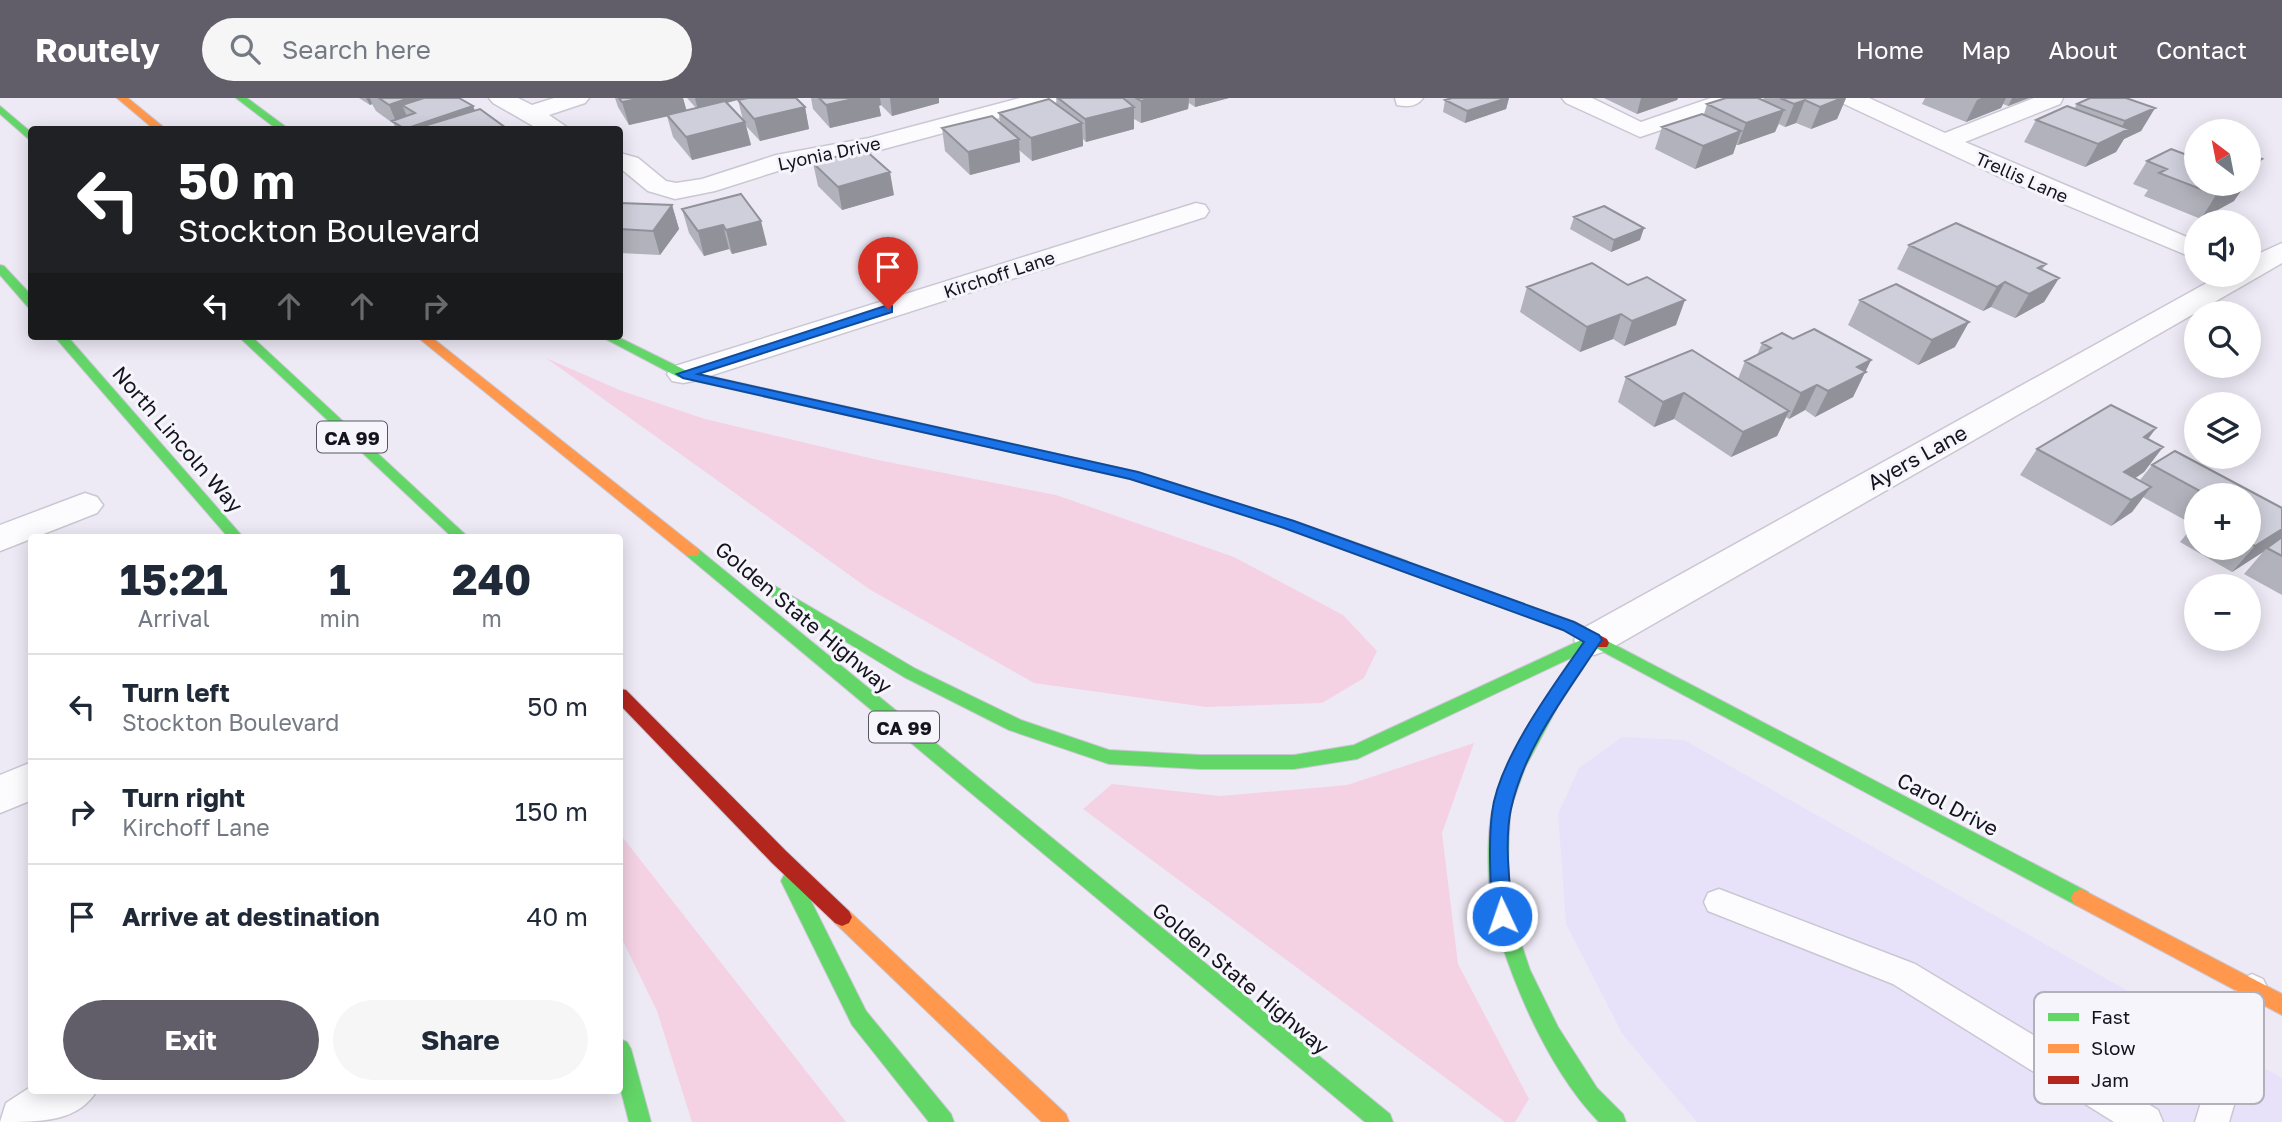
<!DOCTYPE html>
<meta charset="utf-8">
<style>
:root{--surface:#fff;--page:#f6f6f7;--text:#1f2937;--muted:#747a83;--line:#e0e1e3;--accent:#615e6a}
body{margin:0;font-family:"Golos Text",sans-serif;background:var(--page);color:var(--text);height:100vh;display:flex;flex-direction:column;font-size:26px;white-space:nowrap}
*{box-sizing:border-box;margin:0}
p{font-size:23px;color:var(--muted)}
.icon{flex:none;width:38px;height:38px;fill:none;stroke:currentColor;stroke-width:2;stroke-linecap:round;stroke-linejoin:round}
.map{position:relative;flex:1;overflow:hidden}
.side{position:absolute;left:28px;top:436px;width:595px;height:560px;display:flex;flex-direction:column;background:var(--surface);border-radius:7px;box-shadow:0 4px 18px #0003}
.side>*{flex:none}
.hud{position:absolute;left:28px;top:28px;width:595px;height:214px;border-radius:7px;box-shadow:0 4px 18px #0003;background:#202124;color:#fff;overflow:hidden}
.needle{width:46px;rotate:328deg}
.tools{position:absolute;left:2184px;top:21px;display:grid;gap:14px}
.tools a{display:grid;place-items:center;width:77px;height:77px;border-radius:50%;background:var(--surface);box-shadow:0 4px 18px #0003;font-size:35px}
.pin{position:absolute;display:grid;place-items:center;width:60px;height:60px;color:#fff;margin:-72px -30px;border-radius:50% 50% 50% 0;rotate:-45deg;box-shadow:0 0 7px #0007}
.pin .icon{rotate:45deg}
.me{position:absolute;width:77px;margin:-38px;rotate:357deg;stroke-linejoin:round;filter:drop-shadow(0 0 5px #0008)}
.turn{display:flex;align-items:center;gap:24px;height:147px;padding:0 35px;font-size:32px}
.turn .icon{width:91px;height:91px;stroke-width:2.5}
.turn b{display:block;font-size:49px;line-height:60px}
.lanes{display:flex;align-items:center;height:66px;padding:0 35px;background:#0003;justify-content:center;gap:35px;direction:ltr}
.lanes .off{opacity:.35}
.eta{display:flex;justify-content:space-evenly;align-items:center;height:119px;text-align:center}
.eta b{font-size:42px;font-weight:700;line-height:49px}
.button{display:flex;gap:14px;margin-top:auto;padding:14px 35px}
.button a{flex:1;height:80px;border-radius:42px;background:var(--accent);color:#fff;font-size:28px;font-weight:700;line-height:80px;text-align:center}
.button a+a{background:var(--page);color:var(--text)}
ul{padding:0;list-style:none}
li{display:flex;align-items:center;gap:21px;height:105px;padding:0 35px;border-top:2px solid var(--line)}
li div{flex:1}
li b{display:block;font-size:26px}
li em{font-style:normal}
header{display:flex;align-items:center;gap:42px;box-sizing:border-box;height:98px;padding:0 35px;background:var(--accent);color:#fff}
header strong{font-size:33px}
nav{display:flex;gap:38px;margin-inline-start:auto;font-size:24px}
.search{width:490px;height:63px;background:var(--page);display:flex;align-items:center;gap:18px;box-sizing:border-box;padding:0 24px;border-radius:38px;color:var(--muted);font-size:26px}
.map>svg:first-child{display:block}
</style>
<header>
<strong>Routely</strong>
<div class="search"><svg class="icon" aria-label="search" viewBox="0 0 24 24"><circle cx="10" cy="10" r="6"/><path d="M15 15l6 6"/></svg>Search here</div>
<nav><a>Home</a><a>Map</a><a>About</a><a>Contact</a></nav>
</header>
<div class="map">
<svg width="2282" height="1024" viewBox="0 0 2282 1024">
<rect width="100%" height="100%" fill="#edeaf6"/>
<path fill="#e7e2fa" d="M1622,639L1684,642L2282,980V1024H1697L1623,937L1566,826L1558,716L1579,670Z"/>
<path fill="#f4d2e4" d="M546,260L622,293L705,321L878,362L1056,397L1234,459L1343,517L1377,553L1364,580L1322,605L1206,609L1034,585L869,491Z
M1474,645L1442,735L1458,866L1529,1001L1515,1024H1505L1083,711L1112,686L1220,698L1347,687Z
M620,736L846,1024H692L657,913L620,837Z"/>
<g fill="none" stroke-linecap="round" stroke-linejoin="round">
<defs>
<path id="lane" d="M1719,791L1915,866L2158,1012L2163,1024H2114L1893,886L1708,813L1704,804L1708,795Z
M2252,876L2263,881L2268,891L2229,1024H2195L2236,891L2241,881Z"/>
<path id="street" d="M489,0H518L532,7L554,0H589L585,5L549,17L571,32H540L493,5Z
M1020,0H1059L1055,5L880,52L781,72L715,93L675,101L648,93L620,70V55L638,60L666,83L676,85L702,81L776,57L869,40Z
M1395,0H1423C1417,9 1406,9 1397,7Z
M1562,0H1592L1641,24L1711,0H1746L1742,5L1640,39L1566,5Z
M1838,0H1869L1945,35L2034,0H2063L2060,6L1965,44L2196,143V161L2004,81L1842,5Z
M1196,105L1205,107L1209,113L1205,119L694,283L683,285L672,283L667,276L672,269Z
M2282,145V165L2251,183L1608,552L1594,557L1580,552L1574,542L1580,532L2221,177H2249V160Z
M85,395L97,399L103,407L97,415L0,453V427Z
M32,664V702L0,715V677Z
M32,988V992H97C79,1024 41,1024 0,1024L6,1005Z"/>
<path id="fast" d="M236,0H247L290,32H278Z
M0,8L32,35V44L0,16Z
M0,167L4,168L32,198V209H28L0,177Z
M54,238H67L243,439H228Z
M238,238H251L468,439H452Z
M600,238H616L687,273L1138,374L1294,423L1407,463L1410,467L1402,472L1397,471L1284,429L1130,381L678,279Z
M692,449L697,450L1390,1016L1393,1024H1365L687,458L684,454Z
M756,477L916,571L1021,622L1109,652L1200,657H1294L1354,647L1594,536L2088,794L2091,800L2088,806L2081,809L2074,806L1596,550L1558,608L1525,670L1510,712L1508,765L1512,818L1530,872L1558,929L1597,990L1623,1016L1626,1024H1599C1555,979 1522,907 1502,847C1499,837 1494,827 1492,817C1488,791 1486,734 1493,710C1507,655 1541,605 1573,559L1357,661L1294,671H1200L1109,666L1009,632L904,579L751,486L748,482Z
M791,775L798,777L866,913L951,1016L954,1024H929L852,927L781,783L784,777Z
M620,941L627,944L631,951L651,1024H629L620,989Z"/>
<path id="slow" d="M117,0H128L167,32H155Z
M416,238H430L697,450L700,454L697,458H687Z
M2081,791L2282,896V917L2074,806L2071,800L2074,794Z
M842,810L849,813L1066,1016L1069,1024H1042L835,825L832,819L835,813Z"/>
<path id="jam" d="M1402,462L1575,524L1607,541L1609,545L1607,549H1595L1563,532L1397,471L1394,467Z
M620,591L626,592L786,753L849,813L852,819L849,825L842,828L835,825L772,765L620,607Z"/>
</defs>
<use href="#lane" stroke="#cac7d3" stroke-width="3"/>
<use href="#street" stroke="#cac7d3" stroke-width="3"/>
<use href="#fast" stroke="#cac7d3" stroke-width="2"/>
<use href="#slow" stroke="#cac7d3" stroke-width="2"/>
<use href="#jam" stroke="#cac7d3" stroke-width="2"/>
<use href="#lane" fill="#fcfcfe" fill-rule="evenodd"/>
<use href="#street" fill="#fcfcfe" fill-rule="evenodd"/>
<use href="#fast" fill="#63d668" fill-rule="evenodd"/>
<use href="#slow" fill="#ff974d" fill-rule="evenodd"/>
<use href="#jam" fill="#b3261e" fill-rule="evenodd"/>
</g>
<path fill="#b1b2bb" fill-rule="evenodd" d="M359,0H459L473,8L475,13L506,30V32H396L394,26L376,13L372,6L370,7Z
M615,0H683L686,12L696,10L687,0H745L727,5L743,22L738,2L805,9L809,31L760,43L746,28L751,47L692,62L673,39L667,18L629,27L618,9Z
M811,0H939V5L892,18L881,7L879,8L881,18L830,30L813,11Z
M1056,0H1229L1195,9L1189,5L1188,11L1141,25L1134,21V31L1086,44L1083,41V48L1032,63L1019,52L1020,64L970,77L945,53L942,30L1000,25L999,15L1057,7Z
M1451,0H1509L1506,11L1465,25L1443,14L1445,2Z
M1604,0H1678L1677,2L1637,16Z
M1764,0H1846L1837,21L1811,31L1796,25L1785,29L1779,26L1775,34L1738,47H1736L1733,56L1695,71L1655,51L1662,29L1704,16L1707,6L1763,2Z
M1925,0H2029L2008,8L2003,6L2001,10L1966,24L1922,6Z
M2077,6L2155,10L2141,33L2124,41L2116,54L2085,69L2024,44L2036,22L2074,11Z
M2171,51L2234,103L2201,121L2144,98L2148,92L2133,86L2147,63Z
M813,65L894,97L842,112L818,88Z
M620,105L672,107L679,131L660,157L620,155Z
M682,111L767,147L732,156L729,151L704,158L689,135Z
M1574,119L1640,142L1611,154L1570,131Z
M1909,147L2046,166L2042,172L2059,180L2044,204L2015,220L1991,209L1983,213L1897,171Z
M1628,187L1676,227L1624,248L1613,241L1580,254L1520,214L1527,189Z
M1860,202L1955,249L1918,267L1848,227Z
M1793,241L1871,262L1853,299L1815,319L1805,312L1789,321L1786,319L1777,338L1731,359L1674,321L1654,329L1618,304L1626,279L1738,281L1745,263L1757,257L1762,245Z
M2111,307L2156,330L2148,341L2163,349L2144,374L2135,380L2140,382L2152,367L2175,353L2282,410V439L2280,441L2282,439V497L2244,476L2263,454L2232,474L2180,444L2194,427L2143,399L2132,414L2111,428L2020,377L2037,351ZM2196,397H2249V450H2196Z"/>
<path fill="#909199" d="M366,0H370L372,6L370,7Z
M409,0H438L415,15L402,7L410,25L397,26L389,7Z
M643,0H683L687,14L629,27L622,4Z
M695,0H745L698,12Z
M858,0H880L881,7L879,8L881,18L830,30L826,7Z
M890,0H939V5L892,18Z
M1151,0H1189L1188,11L1141,25V3Z
M1195,0H1229L1195,9Z
M1507,0H1509L1506,11L1465,25L1467,13Z
M1641,0H1678L1677,2L1637,16Z
M1842,0H1846L1837,21L1811,31L1820,9Z
M1981,0H2006L2001,10L1966,24L1977,2Z
M2012,0H2029L2008,8Z
M1805,2L1796,25L1785,29L1794,6Z
M473,8L482,31L427,27L429,32H405Z
M805,9L809,31L760,43L754,21Z
M1134,9V31L1086,44L1085,21Z
M2155,10L2141,33L2124,41L2116,54L2085,69L2098,46L2117,37L2125,23Z
M1784,12L1775,34L1738,47L1746,25Z
M745,24L751,47L692,62L686,39Z
M1082,25L1083,48L1032,63L1031,40Z
M1741,33L1733,56L1695,71L1703,48Z
M1019,41L1020,64L970,77L968,54Z
M2262,61L2249,80V81V68Z
M890,74L894,97L842,112L838,89Z
M2229,86H2246L2234,103L2201,121L2216,97Z
M672,107L679,131L660,157L653,133Z
M761,123L767,147L732,156L726,132Z
M723,127L729,151L704,158L698,133Z
M1644,130L1640,142L1611,154L1614,142Z
M2059,180L2044,204L2015,220L2029,196Z
M2005,184L1991,209L1983,213L1997,189Z
M1685,202L1676,227L1624,248L1632,223Z
M1621,216L1613,241L1580,254L1587,229Z
M1969,224L1955,249L1918,267L1932,242Z
M1871,262L1853,299L1815,319L1828,293L1857,269Z
M1817,287L1805,312L1789,321L1801,295Z
M1684,295L1674,321L1654,329L1663,304Z
M1789,313L1777,338L1731,359L1743,334Z
M2156,330L2137,356L2144,339Z
M2163,349L2144,374L2115,394L2124,374Z
M2151,389L2132,414L2111,428L2131,402Z
M2282,431V439L2276,445L2267,450L2263,454L2232,474L2255,448Z"/>
<path fill="#cecfda" stroke="#909199" stroke-width="2" d="M379,0H409L389,7Z
M424,0H459L473,8L405,31L392,23L415,15L402,7Z
M619,0H643L622,4Z
M748,0H796L805,9L754,21L738,2Z
M819,0H858L826,7Z
M1058,0H1123L1134,9L1085,21Z
M1136,0H1151L1141,3Z
M1452,0H1507L1467,13L1445,2Z
M1726,0H1758L1784,12L1746,25L1707,6Z
M1780,0H1842L1820,9L1805,2L1794,6Z
M2090,0H2126L2155,10L2125,23L2077,6Z
M1049,1L1082,25L1031,40L999,15Z
M725,3L745,24L686,39L667,17Z
M2067,8L2129,31L2098,46L2036,22Z
M480,11L506,30L500,32H433L427,27Z
M1702,16L1741,33L1703,48L1662,29Z
M992,18L1019,41L968,54L942,30Z
M864,51L890,74L838,89L813,65Z
M2171,51L2187,57L2196,53V86H2238L2216,97L2159,75L2167,71L2147,63Z
M2249,56L2262,61L2249,68Z
M741,96L761,123L726,132L723,127L698,133L682,111Z
M620,105L672,107L653,133L620,131Z
M1604,108L1644,130L1614,142L1574,119Z
M1956,125L2046,166L2038,170L2059,180L2029,196L2005,184L1997,189L1909,147Z
M1592,165L1628,187L1647,179L1685,202L1632,223L1621,216L1587,229L1527,189Z
M1896,186L1969,224L1932,242L1860,202Z
M1814,231L1871,262L1857,269L1866,274L1828,293L1817,287L1801,295L1745,263L1771,250L1762,245L1782,235L1793,241Z
M1692,252L1789,313L1743,334L1684,295L1663,304L1626,279Z
M2111,307L2156,330L2144,339L2163,349L2124,374L2151,389L2131,402L2037,351Z
M2175,353L2282,410V431L2255,448L2249,445V397H2207L2152,367Z
M2282,439V458L2267,450Z"/>
<path fill="#1a73e8" stroke="#114b97" stroke-width="2" d="M888,207L892,208V214L698,276L1138,374L1294,423L1574,524L1599,537L1602,542L1599,546C1566,596 1524,650 1511,711C1504,744 1510,784 1512,818L1509,824L1502,827L1495,824L1492,818C1491,784 1488,749 1492,715C1498,662 1553,588 1584,544L1563,532L1284,430L1130,381L683,280L677,276Z"/>
<g text-anchor="middle" dominant-baseline="central" stroke-width="6" stroke-linejoin="round" paint-order="stroke">
<g font-size="18" fill="#15131e" stroke="#f6f5fc">
<text transform="translate(829 55) rotate(-12)">Lyonia Drive</text>
<text transform="translate(2022 79) rotate(24)">Trellis Lane</text>
<text transform="translate(999 176) rotate(-18)">Kirchoff Lane</text>
</g>
<g fill="#f6f5fc" stroke="#585761" stroke-width="2">
<rect x="317" y="323.5" width="70" height="31" rx="5"/>
<rect x="869" y="613.5" width="70" height="31" rx="5"/>
</g>
<g font-size="19" font-weight="bold" fill="#15131e">
<text x="352" y="339">CA 99</text>
<text x="904" y="629">CA 99</text>
</g>
<g font-size="21" fill="#15131e" stroke="#f6f5fc">
<text transform="translate(178 341) rotate(49)">North Lincoln Way</text>
<text transform="translate(1917 359) rotate(-29)">Ayers Lane</text>
<text transform="translate(804 519) rotate(40)">Golden State Highway</text>
<text transform="translate(1948 706) rotate(28)">Carol Drive</text>
<text transform="translate(1241 880) rotate(40)">Golden State Highway</text>
</g>
</g>
<rect x="2034" y="894" width="230" height="112" rx="10" fill="#f6f5fc" stroke="#b2b1b9" stroke-width="2"/>
<rect x="2048" y="915" width="31" height="8" fill="#63d668"/>
<rect x="2048" y="946" width="31" height="9" fill="#ff974d"/>
<rect x="2048" y="978" width="31" height="8" fill="#b3261e"/>
<g font-size="19" fill="#15131e">
<text x="2091" y="926">Fast</text>
<text x="2091" y="957">Slow</text>
<text x="2091" y="989">Jam</text>
</g>
</svg>
<div class="tools">
<a><svg class="needle" viewBox="-14 -14 28 28"><path d="M0-13l5 13h-10z" fill="#e53935"/><path d="M0 13l5-13h-10z" fill="#747a83"/></svg></a>
<a><svg class="icon" aria-label="sound" viewBox="0 0 24 24"><path d="M4 9h4l5-4v14l-5-4H4zM17 9q2 3 0 6"/></svg></a>
<a><svg class="icon" aria-label="search" viewBox="0 0 24 24"><circle cx="10" cy="10" r="6"/><path d="M15 15l6 6"/></svg></a>
<a><svg class="icon" aria-label="layers" viewBox="0 0 24 24"><path d="M12 4l9 5-9 5-9-5zM3 14l9 5 9-5"/></svg></a>
<a>+</a>
<a>−</a>
</div>
<div class="pin" style="left:888px;top:211px;background:#d93025"><svg class="icon" aria-label="arrive" viewBox="0 0 24 24"><path d="M6 21V4h12l-3 4 3 4H6"/></svg></div>
<svg class="me" style="left:1502px;top:818px" viewBox="-20 -20 40 40"><circle r="17" fill="#1a73e8" stroke="#fff" stroke-width="3"/><path d="M0-11L8 9 0 5-8 9z" fill="#fff"/></svg>
<div class="hud">
<div class="turn"><svg class="icon" aria-label="left" viewBox="0 0 24 24"><path d="M17 20v-9H6M10 6l-5 5 5 5"/></svg><div><b>50 m</b>Stockton Boulevard</div></div>
<div class="lanes"><svg class="icon" aria-label="left" viewBox="0 0 24 24"><path d="M17 20v-9H6M10 6l-5 5 5 5"/></svg><svg class="icon off" aria-label="ahead" viewBox="0 0 24 24"><path d="M12 20V5M6 11l6-6 6 6"/></svg><svg class="icon off" aria-label="ahead" viewBox="0 0 24 24"><path d="M12 20V5M6 11l6-6 6 6"/></svg><svg class="icon off" aria-label="right" viewBox="0 0 24 24"><path d="M7 20v-9h11M14 6l5 5-5 5"/></svg></div>
</div>
<section class="side">
<div class="eta">
<div><b>15:21</b><p>Arrival</p></div>
<div><b>1</b><p>min</p></div>
<div><b>240</b><p>m</p></div>
</div>
<ul>
<li><svg class="icon" aria-label="left" viewBox="0 0 24 24"><path d="M17 20v-9H6M10 6l-5 5 5 5"/></svg><div><b>Turn left</b><p>Stockton Boulevard</p></div><em>50 m</em></li>
<li><svg class="icon" aria-label="right" viewBox="0 0 24 24"><path d="M7 20v-9h11M14 6l5 5-5 5"/></svg><div><b>Turn right</b><p>Kirchoff Lane</p></div><em>150 m</em></li>
<li><svg class="icon" aria-label="arrive" viewBox="0 0 24 24"><path d="M6 21V4h12l-3 4 3 4H6"/></svg><div><b>Arrive at destination</b></div><em>40 m</em></li>
</ul>
<div class="button"><a>Exit</a><a>Share</a></div>
</section>
</div>
